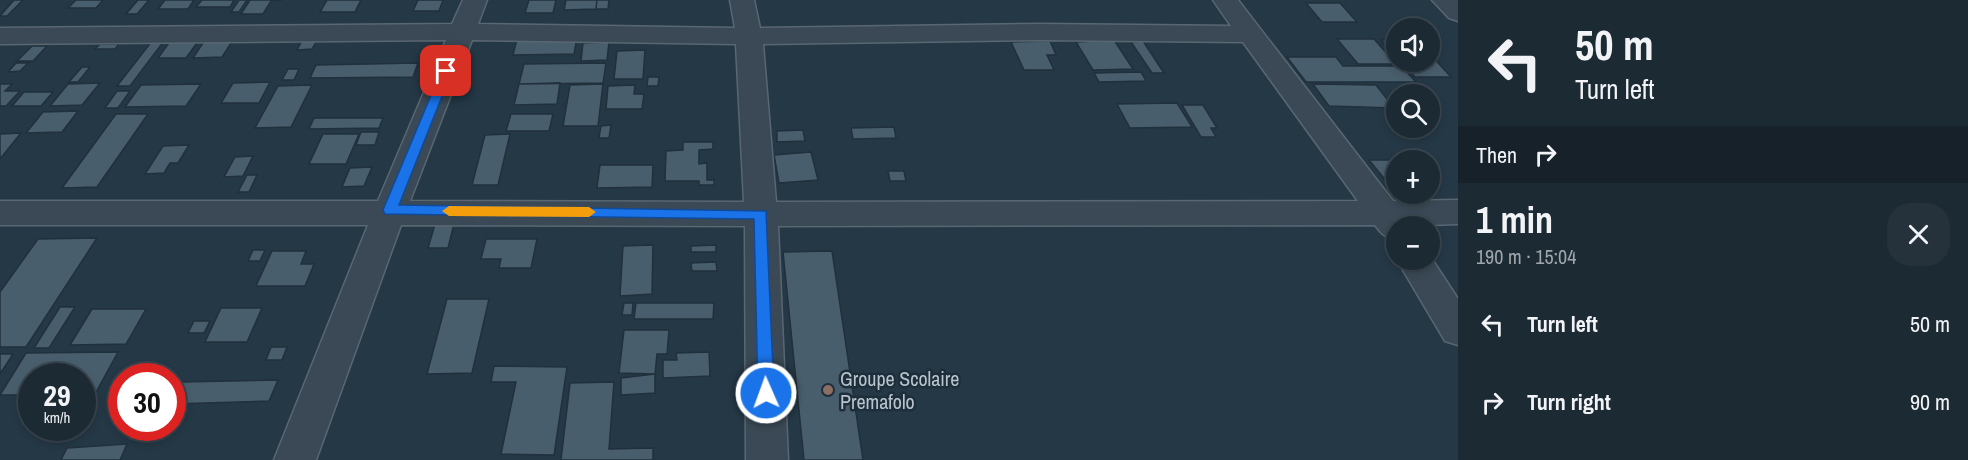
<!DOCTYPE html>
<meta charset="utf-8">
<style>
:root{--surface:#1c2a34;--page:#25323c;--text:#f1f3f6;--muted:#a0a7ac;--line:#3a464f}
body{margin:0;font-family:"Archivo Narrow",sans-serif;background:var(--page);color:var(--text);height:100vh;display:flex;flex-direction:column;font-size:22px;white-space:nowrap}
*{box-sizing:border-box;margin:0}
p{font-size:20px;color:var(--muted)}
.icon{flex:none;width:33px;height:33px;fill:none;stroke:currentColor;stroke-width:2;stroke-linecap:round;stroke-linejoin:round}
.map{position:relative;flex:1;overflow:hidden}
.sheet{display:flex;flex-direction:column;background:var(--surface);width:510px}
.sheet>*{flex:none}
.top-card{background:#1c2a34;color:var(--text);overflow:hidden}
.buttons{position:absolute;left:1386px;top:18px;display:grid;gap:12px}
.buttons a{display:grid;place-items:center;width:54px;height:54px;border-radius:50%;background:var(--surface);box-shadow:0 3px 9px #0003,0 0 0 2px var(--line);font-size:30px}
.speed{position:absolute;left:18px;top:363px;display:flex;gap:12px;font-size:30px;font-weight:700;text-align:center}
.speed>*{display:grid;place-content:center;width:78px;height:78px;border-radius:50%;background:var(--surface);box-shadow:0 3px 9px #0003,0 0 0 2px var(--line);line-height:1}
.speed small{font-size:15px;font-weight:400}
.speed .limit{border:9px solid #d22;background:#fff;color:#111}
.pin{position:absolute;display:grid;place-items:center;width:51px;height:51px;color:#fff;margin:-26px;border-radius:12px;box-shadow:0 3px 9px #0006}
.me{position:absolute;width:66px;margin:-33px;rotate:358deg;stroke-linejoin:round;filter:drop-shadow(0 0 4px #0008)}
.turn{display:flex;align-items:center;gap:21px;height:126px;padding:0 18px;font-size:27px}
.turn .icon{width:78px;height:78px;stroke-width:2.5}
.turn b{display:block;font-size:42px;line-height:51px}
.then{display:flex;align-items:center;height:57px;padding:0 18px;background:#0003;gap:12px;font-size:22px}
.round{display:grid;place-items:center;flex:none;width:63px;height:63px;border-radius:24px;background:var(--page)}
.summary{display:flex;align-items:center;justify-content:space-between;height:102px;padding:0 18px}
h1{font-size:36px;font-weight:700;line-height:45px}
ul{padding:0;list-style:none}
li{display:flex;align-items:center;gap:18px;height:78px;padding:0 18px}
li div{flex:1}
li b{display:block;font-size:22px}
li em{font-style:normal}
main{display:flex;flex:1;min-height:0}
.map>svg:first-child{display:block}
</style>
<main>
<div class="map">
<svg width="1458" height="460" viewBox="0 0 1458 460">
<rect width="100%" height="100%" fill="#253846"/>
<path fill="#495e6c" stroke="#21303d" stroke-width="1.5" d="M14,0H23L7,16H0Z
M76,0H103L96,8H68Z
M138,0H149L137,14H126Z
M165,0H194L188,9H158Z
M202,0H234L230,7H196Z
M239,0H247L239,12H231Z
M250,0H282L271,1L263,14H241Z
M327,0H361L355,12H320Z
M418,0H443L439,11H413Z
M529,0H556L553,13H525Z
M566,0H597L596,9L564,10Z
M597,0H609L608,9H596Z
M1306,3H1340L1357,22H1322Z
M305,35H320L312,49L297,50Z
M577,38L574,54L513,55L517,39Z
M1337,39H1374L1396,64H1358Z
M171,40H199L186,58H158Z
M205,40H233L222,57L193,58Z
M1114,40L1133,69L1093,70L1076,42Z
M1381,40H1396V56Z
M152,41H164L130,86H117Z
M1050,41L1056,55H1047L1054,70H1024L1011,42Z
M1143,41L1164,73H1152L1131,42Z
M609,42L607,60L581,61L583,43Z
M100,44H119L115,49H95Z
M32,46H47L33,61H17Z
M645,50L643,79H614L617,51Z
M1430,54L1451,77H1415L1401,62H1430Z
M1287,57H1336L1343,66H1401L1416,82H1306Z
M16,63H28L20,71L8,72Z
M418,63L413,77L310,78L316,65Z
M606,63L603,83L519,84L524,64Z
M82,67H90L78,82H69Z
M288,69H299L294,80H282Z
M1141,72L1146,81L1099,82L1094,73Z
M648,77H659L658,86H647Z
M270,82L259,103H221L233,83Z
M100,83L82,105L50,106L68,84Z
M560,83L557,104L514,105L519,84Z
M0,84H12L5,91H20L6,106H0Z
M201,84L186,106L125,107L141,85Z
M603,84L598,126H563L570,85Z
M1313,84L1376,85L1394,108L1329,106Z
M312,85L291,127L255,128L278,86Z
M635,85L634,94H644L642,109H606L608,86Z
M117,91H130L118,108H105Z
M24,92H53L41,106H12Z
M1177,103L1192,127L1130,128L1117,104Z
M1182,105H1203L1217,128H1211L1216,137H1201Z
M78,111L62,132L26,133L43,112Z
M116,114H148L97,187L62,188Z
M511,114H553L549,131H506Z
M314,118H383L379,128L309,129Z
M611,125L609,138H599L601,126Z
M894,127L896,138L853,139L851,128Z
M803,130L805,141L777,142V131Z
M361,132H379L375,145H356Z
M21,133L0,159V134Z
M323,134H359L346,164H309Z
M510,134L498,185H472L485,135Z
M683,142H713V149L699,150V164L707,163V180H714V185H699V181H665L666,151L683,150Z
M189,145L178,163H170L164,173L145,174L163,146Z
M811,152L818,180L779,183L774,155Z
M253,156L243,176L224,177L235,157Z
M1369,160H1402H1396V182H1387Z
M600,165H653L652,187L597,188Z
M372,167L364,186L342,187L350,168Z
M888,171H904L906,181H890Z
M247,175H257L249,192H238Z
M435,224H454L448,248H428Z
M97,238L26,347H0V292L38,239Z
M486,239H537L531,268H499L501,259H481Z
M653,245L652,294L620,296L623,246Z
M716,245V252H691V246Z
M253,250H265L260,261H248Z
M272,251H306L301,264H314L305,286H256Z
M832,251L863,460H804L783,252Z
M716,262L717,271H692L691,263Z
M447,299H489L472,373L427,374Z
M624,303H633L632,315H622Z
M636,303H714L713,319H634Z
M60,307H75L49,348H34Z
M221,308H262L247,342H205Z
M92,309H146L126,344L70,345Z
M194,321H210L204,333H188Z
M624,330H669L667,354H657L655,374L619,373Z
M271,347H287L282,360H266Z
M118,352L95,394H82V376H32V395H0L26,353Z
M709,352L710,376L663,378V360H677L676,353Z
M0,354H13L0,374Z
M494,366L567,367L554,455L501,454L516,382H491Z
M655,374V393L621,395V378Z
M278,380L269,401L172,404L181,382Z
M614,382L609,449L653,448V460H561L570,383Z
M127,444L120,460H61L67,448Z"/>
<g fill="none" stroke-linecap="round" stroke-linejoin="round">
<defs>
<path id="minor" d="M463,0H487L478,24L735,28L730,0H754L760,28L1042,24L1231,26L1213,0H1238L1393,201L1458,200V224L1396,226V238C1386,239 1381,233 1375,225L778,226L788,460H746L745,226L401,225L316,460H274L368,225H0V201H378L446,40L0,44V28L452,24ZM472,40L736,44L744,202L410,201ZM1042,40L1243,42L1358,201L776,202L763,44Z
M1432,0H1458V21L1449,18Z
M1430,256L1458,299V345L1445,341L1397,260H1430Z"/>
</defs>
<use href="#minor" stroke="#596772" stroke-width="3"/>
<use href="#minor" fill="#3a4955" fill-rule="evenodd"/>
</g>
<path fill="#1a73e8" stroke="#114b97" stroke-width="1.5" d="M442,69L452,71L399,205L766,211L774,393L771,398H760L758,393L754,219L385,214L383,210Z"/>
<path fill="#f59e0b" d="M449,206L589,207L596,212L589,217L449,216L442,211Z"/>
<circle fill="#8d6e63" stroke="#1e2e3b" stroke-width="2" cx="828" cy="390" r="6"/>
<g text-anchor="middle" dominant-baseline="central" stroke-width="5" stroke-linejoin="round" paint-order="stroke">
<g font-size="20" fill="#b8c4ce" stroke="#1e2e3b" text-anchor="start">
<text x="840" y="378">Groupe Scolaire<tspan x="840" dy="23">Premafolo</tspan></text>
</g>
</g>
</svg>
<div class="buttons">
<a><svg class="icon" aria-label="sound" viewBox="0 0 24 24"><path d="M4 9h4l5-4v14l-5-4H4zM17 9q2 3 0 6"/></svg></a>
<a><svg class="icon" aria-label="search" viewBox="0 0 24 24"><circle cx="10" cy="10" r="6"/><path d="M15 15l6 6"/></svg></a>
<a>+</a>
<a>−</a>
</div>
<div class="speed"><div>29<small>km/h</small></div><div class="limit">30</div></div>
<div class="pin" style="left:446px;top:71px;background:#d93025"><svg class="icon" aria-label="arrive" viewBox="0 0 24 24"><path d="M6 21V4h12l-3 4 3 4H6"/></svg></div>
<svg class="me" style="left:766px;top:393px" viewBox="-20 -20 40 40"><circle r="17" fill="#1a73e8" stroke="#fff" stroke-width="3"/><path d="M0-11L8 9 0 5-8 9z" fill="#fff"/></svg>
</div>
<section class="sheet">
<div class="top-card">
<div class="turn"><svg class="icon" aria-label="left" viewBox="0 0 24 24"><path d="M17 20v-9H6M10 6l-5 5 5 5"/></svg><div><b>50 m</b>Turn left</div></div>
<div class="then">Then<svg class="icon" aria-label="right" viewBox="0 0 24 24"><path d="M7 20v-9h11M14 6l5 5-5 5"/></svg></div>
</div>
<div class="summary"><div><h1>1 min</h1><p>190 m · 15:04</p></div><a class="round"><svg class="icon" aria-label="close" viewBox="0 0 24 24"><path d="M6 6l12 12M18 6L6 18"/></svg></a></div>
<ul>
<li><svg class="icon" aria-label="left" viewBox="0 0 24 24"><path d="M17 20v-9H6M10 6l-5 5 5 5"/></svg><div><b>Turn left</b></div><em>50 m</em></li>
<li><svg class="icon" aria-label="right" viewBox="0 0 24 24"><path d="M7 20v-9h11M14 6l5 5-5 5"/></svg><div><b>Turn right</b></div><em>90 m</em></li>
</ul>
</section>
</main>
